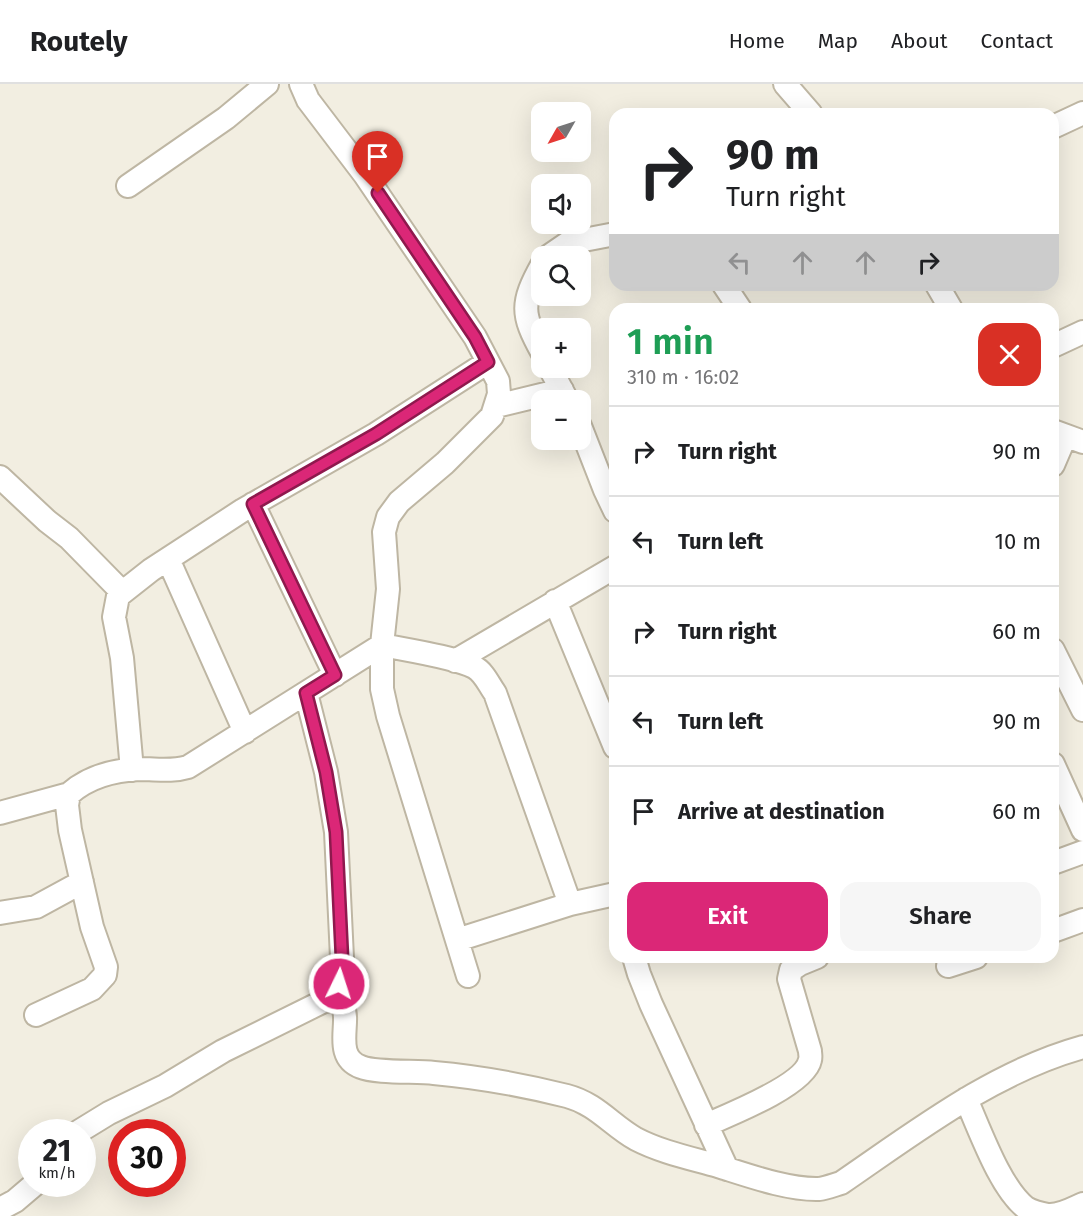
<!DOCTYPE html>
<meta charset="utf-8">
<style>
:root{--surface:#fff;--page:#f6f6f6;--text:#202124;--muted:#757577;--line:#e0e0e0;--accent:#db2777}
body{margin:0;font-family:"Fira Sans",sans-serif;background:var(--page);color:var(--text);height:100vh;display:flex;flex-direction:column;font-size:22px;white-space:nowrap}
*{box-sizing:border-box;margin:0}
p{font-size:20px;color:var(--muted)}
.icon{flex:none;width:33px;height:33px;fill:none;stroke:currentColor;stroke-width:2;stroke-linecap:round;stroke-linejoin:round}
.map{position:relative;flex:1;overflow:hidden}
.drawer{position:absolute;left:609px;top:219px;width:450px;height:660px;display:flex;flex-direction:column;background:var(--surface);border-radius:18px;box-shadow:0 6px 24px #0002}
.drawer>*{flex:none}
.top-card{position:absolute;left:609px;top:24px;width:450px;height:183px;border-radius:18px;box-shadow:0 6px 24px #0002;background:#fff;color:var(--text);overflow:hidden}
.needle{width:39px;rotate:231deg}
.buttons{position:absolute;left:531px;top:18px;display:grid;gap:12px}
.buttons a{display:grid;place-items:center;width:60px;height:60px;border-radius:12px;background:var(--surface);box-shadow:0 6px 24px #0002;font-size:30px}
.speed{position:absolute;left:18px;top:1035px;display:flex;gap:12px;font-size:30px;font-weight:700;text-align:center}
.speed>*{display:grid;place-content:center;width:78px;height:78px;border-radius:50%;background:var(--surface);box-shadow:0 6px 24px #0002;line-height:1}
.speed small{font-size:15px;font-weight:400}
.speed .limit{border:9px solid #d22;background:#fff;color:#111}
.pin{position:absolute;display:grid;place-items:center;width:51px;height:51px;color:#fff;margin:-62px -26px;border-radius:50% 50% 50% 0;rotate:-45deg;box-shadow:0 0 6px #0007}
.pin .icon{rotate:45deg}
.me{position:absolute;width:66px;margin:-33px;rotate:4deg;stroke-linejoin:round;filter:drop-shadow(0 0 4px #0008)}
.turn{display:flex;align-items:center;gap:21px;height:126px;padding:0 18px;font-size:27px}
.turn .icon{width:78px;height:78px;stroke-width:2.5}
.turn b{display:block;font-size:42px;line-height:51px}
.lanes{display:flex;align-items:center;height:57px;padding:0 18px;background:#0003;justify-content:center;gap:30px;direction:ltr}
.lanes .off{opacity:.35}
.round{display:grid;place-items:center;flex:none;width:63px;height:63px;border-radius:18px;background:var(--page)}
.summary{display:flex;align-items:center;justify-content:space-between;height:102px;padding:0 18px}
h1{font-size:36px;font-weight:600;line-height:45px;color:#1e9e55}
.button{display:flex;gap:12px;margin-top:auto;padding:12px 18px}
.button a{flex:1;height:69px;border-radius:18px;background:var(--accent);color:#fff;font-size:24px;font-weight:600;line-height:69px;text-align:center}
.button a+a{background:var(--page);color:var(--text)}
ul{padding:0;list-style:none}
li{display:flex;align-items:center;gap:18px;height:90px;padding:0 18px;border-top:2px solid var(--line)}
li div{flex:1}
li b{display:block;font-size:22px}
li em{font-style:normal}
header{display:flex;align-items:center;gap:36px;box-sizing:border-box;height:84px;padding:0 30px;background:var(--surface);border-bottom:2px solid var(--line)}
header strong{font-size:28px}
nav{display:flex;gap:33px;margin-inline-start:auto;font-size:21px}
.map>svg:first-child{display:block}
</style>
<header>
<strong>Routely</strong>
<nav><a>Home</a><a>Map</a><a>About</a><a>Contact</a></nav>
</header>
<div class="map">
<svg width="1083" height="1132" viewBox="0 0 1083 1132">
<rect width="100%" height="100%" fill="#f2eee1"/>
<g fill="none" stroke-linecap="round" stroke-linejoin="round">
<defs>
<path id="street" d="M301,0L308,16L365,91L475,253L498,297L499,310L492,332L445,379L399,418L388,433L384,448L388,505L382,561V605L388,632L468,892
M785,0L811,30
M1053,43L1083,29
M128,102L226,34L267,0
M549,172L568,159L615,150
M542,181C521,219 521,230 542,268
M724,201L740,225
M937,201L951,225
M1053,262L1083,248
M550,284L567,316
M496,322L562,306
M580,342L605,406L615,427
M1053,347L1083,358
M1053,381L1065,353
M0,393L47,437L69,454L122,508
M253,420L335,591
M168,475L245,648
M555,517L615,663
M1053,566L1083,626
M455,577L615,483
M306,609L326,688L336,748L342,874L339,900L333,916
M1053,680L1083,746
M132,686L122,574L114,533L118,512L151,486L243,426L376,350L488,278
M0,729L69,710
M1053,779L1083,768
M0,829L36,823L82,798
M1053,847L1083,836
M457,856L570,820L615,810
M634,873L639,890L651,920L727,1085
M948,882L976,873
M36,931L92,905L105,891L106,883L92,843L70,746L67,721L69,710C88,693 115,686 140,685C157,685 171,688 188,683L382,561C406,566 454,573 474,583C484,588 489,601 495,609L570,820
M966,1015C980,1046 1000,1104 1026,1124C1031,1127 1042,1130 1048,1131C1060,1132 1072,1125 1083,1120
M706,1041C729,1031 805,1001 810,976C811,973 810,970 810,967L789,895L791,886L800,880L817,873
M78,1048L109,1029L165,1002L223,967L324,917C368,913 323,969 361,983C375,989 416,987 434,989C479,993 523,1001 567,1012C597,1020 611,1041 636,1055C661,1068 690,1074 718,1082C747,1091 788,1106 819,1105C826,1104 834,1101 841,1099C917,1047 993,988 1083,963
M0,1125L15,1117L35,1100"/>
</defs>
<use href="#street" stroke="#beb6a3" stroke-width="26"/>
<use href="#street" stroke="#fff" stroke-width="22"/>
</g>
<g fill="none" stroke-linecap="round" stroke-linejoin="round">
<defs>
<path id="route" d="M339,900L342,874L336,748L326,688L306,609L335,591L253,420L376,350L488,278L475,253L378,109"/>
</defs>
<use href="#route" stroke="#8e194d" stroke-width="15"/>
<use href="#route" stroke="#db2777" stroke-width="10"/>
</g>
</svg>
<div class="buttons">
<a><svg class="needle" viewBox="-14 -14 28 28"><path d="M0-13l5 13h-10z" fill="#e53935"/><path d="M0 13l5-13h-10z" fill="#757577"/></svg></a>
<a><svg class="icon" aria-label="sound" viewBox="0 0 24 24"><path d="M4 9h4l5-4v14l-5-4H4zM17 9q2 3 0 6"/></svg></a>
<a><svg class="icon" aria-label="search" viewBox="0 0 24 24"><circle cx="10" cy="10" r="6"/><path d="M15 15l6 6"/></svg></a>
<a>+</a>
<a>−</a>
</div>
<div class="speed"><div>21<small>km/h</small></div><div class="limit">30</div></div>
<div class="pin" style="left:378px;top:109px;background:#d93025"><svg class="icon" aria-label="arrive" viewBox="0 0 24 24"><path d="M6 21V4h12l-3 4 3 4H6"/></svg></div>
<svg class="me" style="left:339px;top:900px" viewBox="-20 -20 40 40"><circle r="17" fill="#db2777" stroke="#fff" stroke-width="3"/><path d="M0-11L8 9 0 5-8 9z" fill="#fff"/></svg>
<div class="top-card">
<div class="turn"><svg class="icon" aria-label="right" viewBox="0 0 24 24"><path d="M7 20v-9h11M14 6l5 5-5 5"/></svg><div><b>90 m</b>Turn right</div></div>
<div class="lanes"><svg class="icon off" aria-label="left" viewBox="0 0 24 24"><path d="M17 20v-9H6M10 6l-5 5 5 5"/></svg><svg class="icon off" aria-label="ahead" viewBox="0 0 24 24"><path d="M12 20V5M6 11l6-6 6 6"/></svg><svg class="icon off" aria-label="ahead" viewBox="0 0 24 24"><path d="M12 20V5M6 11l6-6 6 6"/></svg><svg class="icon" aria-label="right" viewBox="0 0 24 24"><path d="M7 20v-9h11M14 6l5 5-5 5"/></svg></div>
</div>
<section class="drawer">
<div class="summary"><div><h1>1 min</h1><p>310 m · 16:02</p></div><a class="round" style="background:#d93025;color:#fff"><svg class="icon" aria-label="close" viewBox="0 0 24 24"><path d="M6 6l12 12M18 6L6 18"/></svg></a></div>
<ul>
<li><svg class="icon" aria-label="right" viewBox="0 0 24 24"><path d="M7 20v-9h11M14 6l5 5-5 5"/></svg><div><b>Turn right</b></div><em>90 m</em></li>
<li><svg class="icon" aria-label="left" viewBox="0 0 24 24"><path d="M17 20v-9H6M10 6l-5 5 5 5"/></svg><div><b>Turn left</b></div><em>10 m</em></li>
<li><svg class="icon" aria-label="right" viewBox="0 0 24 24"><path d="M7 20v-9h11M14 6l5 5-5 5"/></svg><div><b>Turn right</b></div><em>60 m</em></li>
<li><svg class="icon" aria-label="left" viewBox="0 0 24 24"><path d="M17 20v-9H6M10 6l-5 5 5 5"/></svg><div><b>Turn left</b></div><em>90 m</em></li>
<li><svg class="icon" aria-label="arrive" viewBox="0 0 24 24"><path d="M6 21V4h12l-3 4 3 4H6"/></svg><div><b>Arrive at destination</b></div><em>60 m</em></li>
</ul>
<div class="button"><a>Exit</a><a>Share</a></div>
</section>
</div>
